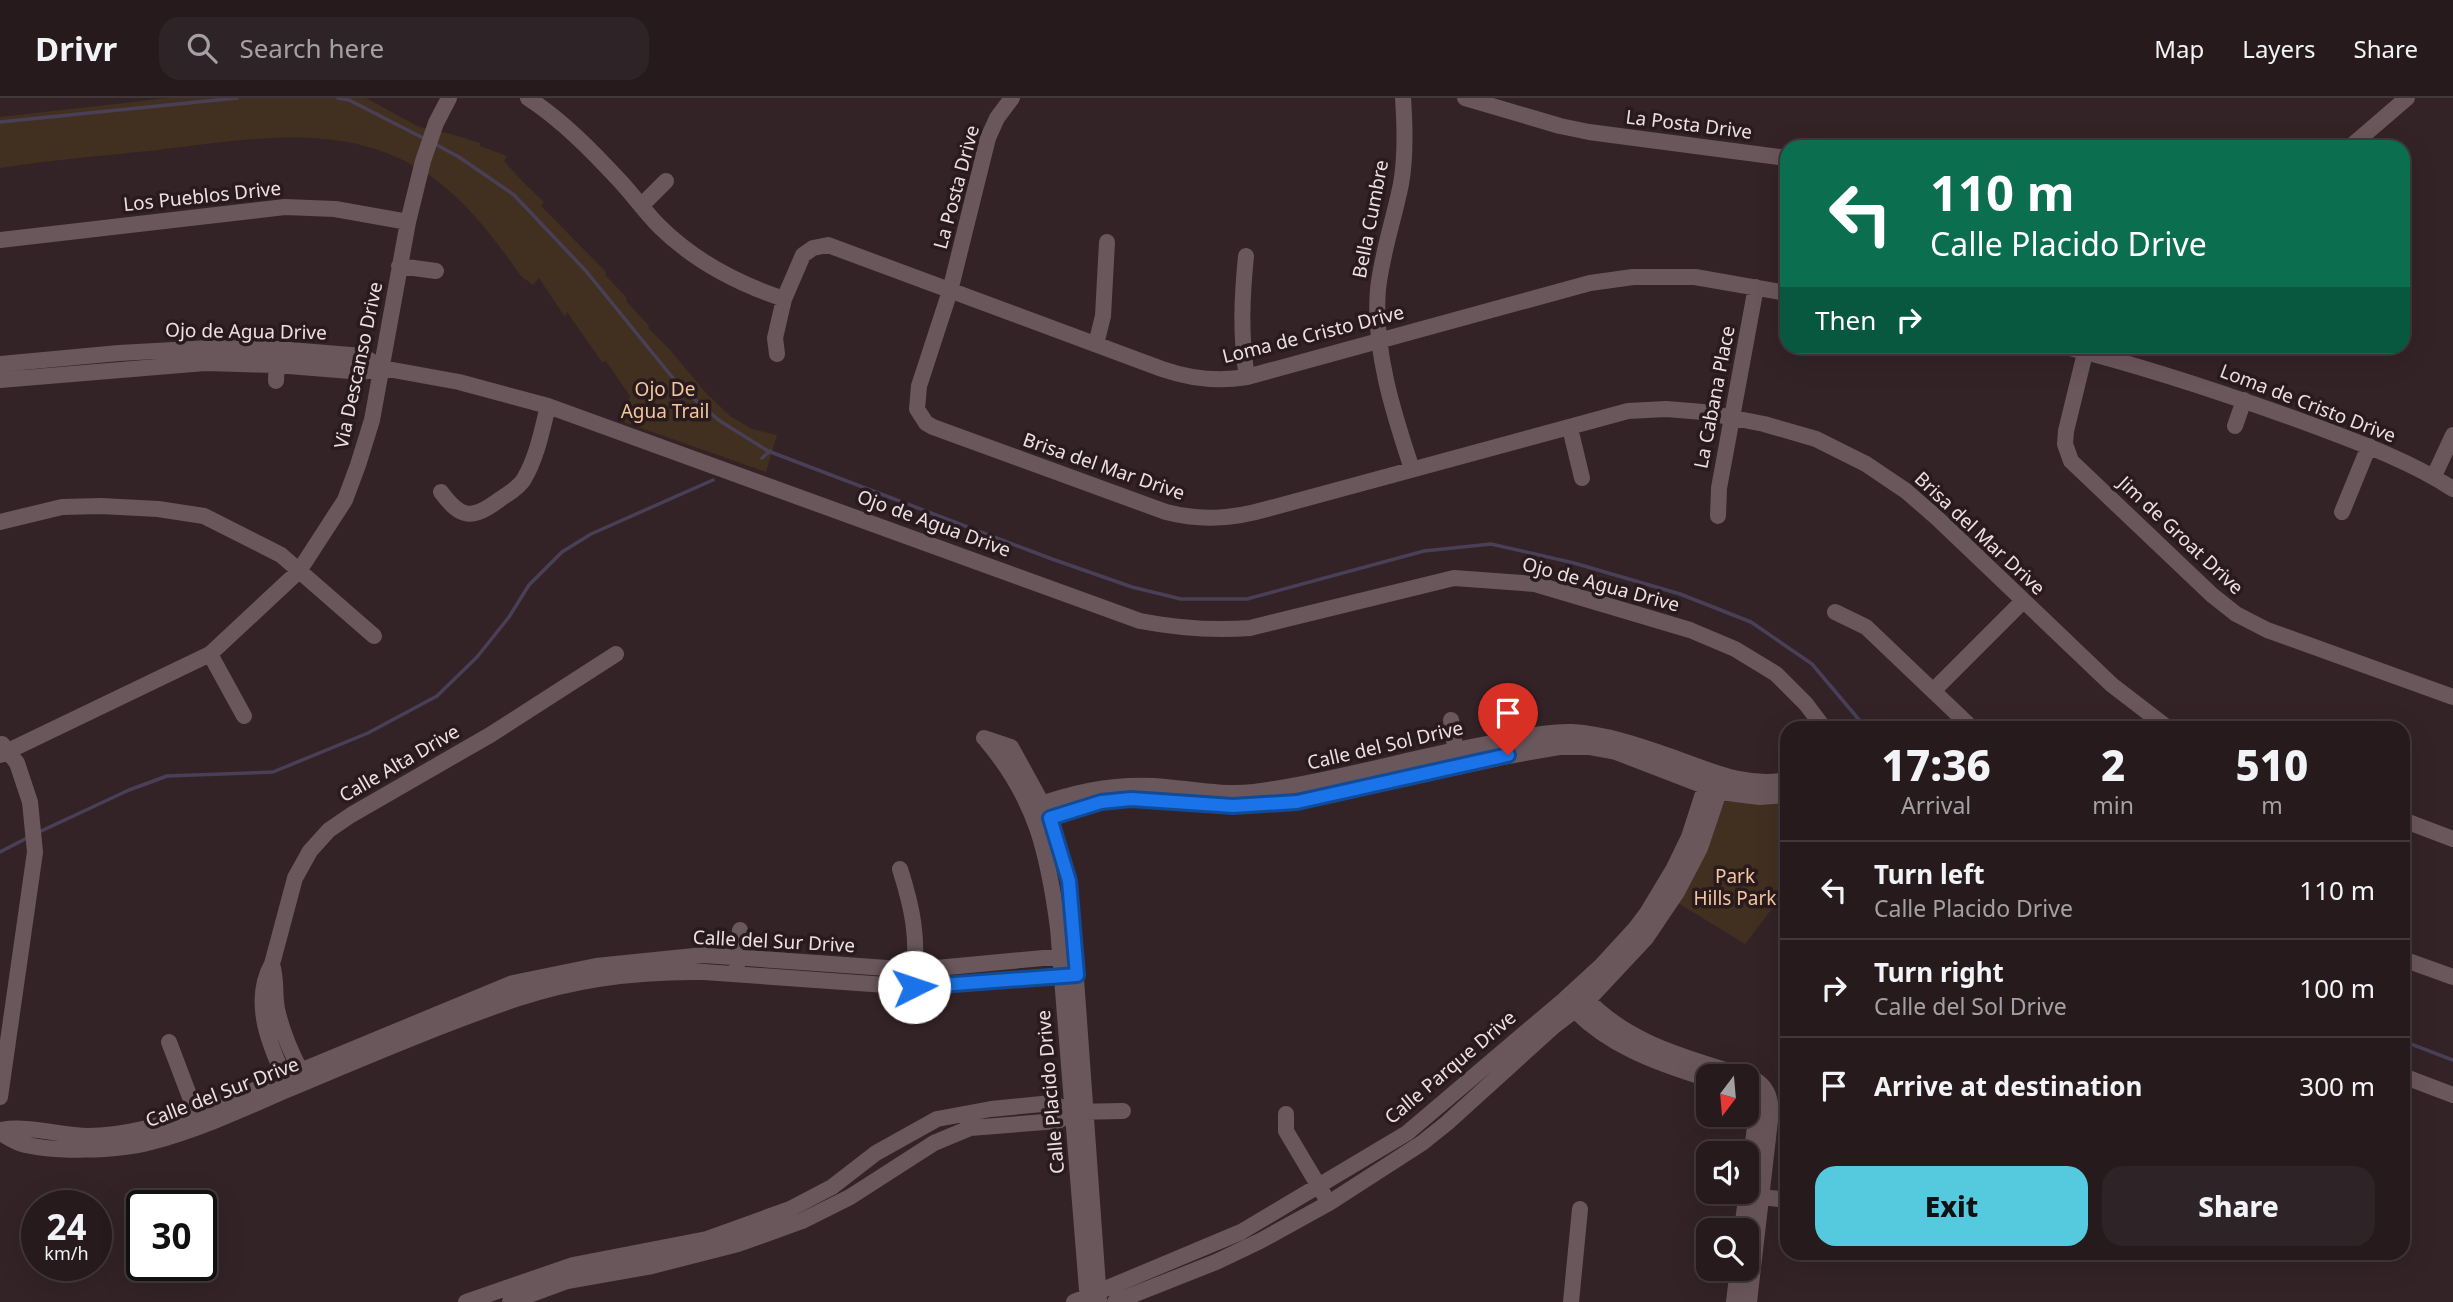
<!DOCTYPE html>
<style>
:root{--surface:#261a1d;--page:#2e2326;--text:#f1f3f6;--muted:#a4a1a4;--line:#42383b;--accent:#55cadf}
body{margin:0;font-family:"Noto Sans",sans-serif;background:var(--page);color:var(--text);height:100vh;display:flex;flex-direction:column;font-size:26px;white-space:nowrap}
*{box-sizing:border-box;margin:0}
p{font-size:23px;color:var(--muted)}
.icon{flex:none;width:38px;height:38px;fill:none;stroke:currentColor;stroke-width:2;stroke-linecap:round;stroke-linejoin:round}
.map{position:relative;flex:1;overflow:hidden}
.details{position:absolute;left:1780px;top:623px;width:630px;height:539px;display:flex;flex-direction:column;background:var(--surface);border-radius:21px;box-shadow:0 7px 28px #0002,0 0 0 2px var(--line)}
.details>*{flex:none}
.banner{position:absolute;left:1780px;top:42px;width:630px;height:214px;border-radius:21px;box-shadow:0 7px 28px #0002,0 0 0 2px var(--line);background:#0b6e4f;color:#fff;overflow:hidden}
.needle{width:46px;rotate:196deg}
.tools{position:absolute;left:1696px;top:966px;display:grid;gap:14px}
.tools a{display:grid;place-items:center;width:63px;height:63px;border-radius:14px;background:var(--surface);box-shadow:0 7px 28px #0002,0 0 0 2px var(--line);font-size:35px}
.speed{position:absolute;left:21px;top:1092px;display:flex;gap:14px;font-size:35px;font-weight:700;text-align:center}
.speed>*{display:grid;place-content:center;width:91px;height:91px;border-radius:50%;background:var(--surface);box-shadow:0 7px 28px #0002,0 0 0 2px var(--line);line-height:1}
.speed small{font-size:18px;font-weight:400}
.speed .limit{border:4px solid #111;border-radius:10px;background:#fff;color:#111}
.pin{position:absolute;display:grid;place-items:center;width:60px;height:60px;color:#fff;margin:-72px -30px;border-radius:50% 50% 50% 0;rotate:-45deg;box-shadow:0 0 7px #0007}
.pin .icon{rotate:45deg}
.me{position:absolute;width:77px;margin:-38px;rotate:86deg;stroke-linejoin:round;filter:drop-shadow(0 0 5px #0008)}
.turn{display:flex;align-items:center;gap:24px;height:147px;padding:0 35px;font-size:32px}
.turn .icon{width:91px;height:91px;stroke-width:2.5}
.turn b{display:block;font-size:49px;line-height:60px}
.then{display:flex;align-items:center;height:66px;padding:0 35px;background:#0003;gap:14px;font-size:26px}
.eta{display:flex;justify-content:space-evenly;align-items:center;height:119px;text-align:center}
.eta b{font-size:42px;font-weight:800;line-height:49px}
.button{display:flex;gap:14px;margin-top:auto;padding:14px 35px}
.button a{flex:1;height:80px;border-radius:21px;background:var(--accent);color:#111;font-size:28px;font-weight:800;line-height:80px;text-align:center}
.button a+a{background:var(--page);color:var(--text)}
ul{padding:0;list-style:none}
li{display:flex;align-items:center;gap:21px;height:98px;padding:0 35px;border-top:2px solid var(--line)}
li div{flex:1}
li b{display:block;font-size:26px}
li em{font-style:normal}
header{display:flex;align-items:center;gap:42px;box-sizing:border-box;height:98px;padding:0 35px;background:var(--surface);border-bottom:2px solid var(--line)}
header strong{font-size:33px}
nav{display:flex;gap:38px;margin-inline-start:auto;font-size:24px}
.search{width:490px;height:63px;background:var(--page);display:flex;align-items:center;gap:18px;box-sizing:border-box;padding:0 24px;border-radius:21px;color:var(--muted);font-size:26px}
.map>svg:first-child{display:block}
</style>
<header>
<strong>Drivr</strong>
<div class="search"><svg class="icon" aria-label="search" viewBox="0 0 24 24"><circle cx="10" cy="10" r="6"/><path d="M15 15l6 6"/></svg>Search here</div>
<nav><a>Map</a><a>Layers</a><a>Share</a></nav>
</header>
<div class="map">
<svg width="2453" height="1204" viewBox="0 0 2453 1204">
<rect width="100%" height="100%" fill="#332327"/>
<path fill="#413020" d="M168,0H366L419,29L451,36L480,45V48L507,58L504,63L524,85L544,104L541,108L606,174L605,177L627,200L626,203L649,228L648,230L671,253L706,295L730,318L752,331L777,337L766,374L624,324L630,298L606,263L602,264L567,214L565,219L539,180L533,187L521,178C489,133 456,88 405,63C326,23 232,44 148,53C99,58 49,62 0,70V19Z
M1735,702L1787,703V774H1782L1778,780V803L1745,846L1678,805L1724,704Z"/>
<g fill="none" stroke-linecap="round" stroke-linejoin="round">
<path stroke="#494058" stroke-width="3.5" d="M338,0L349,2L425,41
M0,24L237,0
M435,46L459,59L514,97L586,173L681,290L720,323L768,353L1052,461L1132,489L1181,501H1247L1424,453L1491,446L1574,465L1680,496L1751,524L1812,566L1866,630
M762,360L770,353
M39,734L129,692L167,678L273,674L368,635L437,598L477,559L509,519L529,487L562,454L591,436L713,382
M0,754L29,739
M2403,943L2453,962"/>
<path stroke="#6a575c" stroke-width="16" d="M528,0C562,22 593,54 620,83C634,98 645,114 659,128C693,162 739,186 784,201
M1012,0L997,20L988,40L950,193L919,288L917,311L926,325L933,329L1166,414C1201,423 1232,421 1267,411L1628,313L1666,311L1703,314L1764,326L1816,341L1866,366L1906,393L1937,420L2112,587L2168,630
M1403,0C1405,28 1406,58 1401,86C1394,121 1382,155 1378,191C1373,251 1393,314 1412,371
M1465,0L1560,28L1589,34L1787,60
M2350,49L2407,0
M641,108L666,83
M0,142L285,109L335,111L408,124
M1246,158C1242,198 1240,238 1247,279
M399,168L436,173
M1096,246L1103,218L1107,144
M2062,248C2147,269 2230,297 2312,327C2360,345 2410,363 2453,391
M2085,255L2066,333L2065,346L2071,363L2212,497L2236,516L2267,532L2453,599
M777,256L775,240L784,201L803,157L813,150L828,147L1162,271C1191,281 1218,284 1247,279L1590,185L1633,179H1695L1787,195
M0,266L119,255L210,250L277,251L363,258L382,270L459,284L548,308L1140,523C1177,530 1212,533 1250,530L1454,480L1535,486L1690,532L1735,551L1776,576L1806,606L1824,630
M0,282L205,265L276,267L363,274L382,270
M276,283L277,257
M2235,328L2244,302
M1570,330L1582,380
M2434,378L2453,337
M441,394C461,421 472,422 499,402C507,396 519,390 524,381C537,359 542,332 548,308
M2342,414L2369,348
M1718,418L1719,390L1756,189
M0,424L62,409L101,408L158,411L204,418L281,457L374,538
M1835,514L1866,529L1972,630
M210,556L244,618
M1934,592L2023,503
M1451,622L1457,662
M984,640L1011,649L1050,720L1069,783L1099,1202
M986,642C1036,701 1048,755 1058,830L1088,1204
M0,657L210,556L299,473L345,402L358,367L372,322L408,124L423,63L436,25L449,0
M1029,710C1072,695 1108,686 1154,688C1187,690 1221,698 1254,694C1335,683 1413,659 1493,645C1519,641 1546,633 1572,634C1605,636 1638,647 1669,658C1709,672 1744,690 1787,682
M2403,722L2453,741
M1036,724L1101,704L1131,701L1232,708L1297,704L1508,658L1559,649H1589L1616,654L1720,694L1760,699L1787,697
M900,771C913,812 918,838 914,881
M2403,861L2453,879
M272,866C277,883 274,895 277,911C282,935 293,958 304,980
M737,867L740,832
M1581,895C1624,946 1691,961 1752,980C1767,988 1770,998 1771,1014L1749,1204
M1569,906C1605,947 1657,965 1708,981
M169,944L199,1023
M2403,978L2453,997
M288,987C271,951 250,905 272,866L295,780L310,753L329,732L351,717L490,637L616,556
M0,999L35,754L30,704L17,665L2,646
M1286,1016V1033L1324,1097
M0,1032C29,1027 58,1037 88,1038C125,1038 161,1027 196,1016L513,885L596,868L704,857L915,872L1076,857
M0,1035C6,1038 13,1043 19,1045C52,1055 118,1053 151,1044C197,1032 241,1012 284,993C361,961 437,928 516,901C575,881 642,873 704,874L914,889L1077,877
M1753,1098L1787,1102
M1742,1132L1757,1013L1755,1002L1746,993
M466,1204L573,1167L707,1141L790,1111L832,1089L876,1055L937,1021L991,1011L1052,1005L1072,1014L1123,1013
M510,1204L567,1183L652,1168L738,1146L802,1123L850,1099L934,1045L970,1030L1058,1023L1072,1014
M1074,1204L1241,1134L1407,1035L1565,901L1601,868L1635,831L1647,815L1674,770L1689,739L1710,674
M1115,1204L1216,1164L1260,1143L1329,1105L1422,1045L1447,1025L1554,928L1587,903L1646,840L1677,794L1700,750L1724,679
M1571,1204L1580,1111
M1734,1204L1738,1171"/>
</g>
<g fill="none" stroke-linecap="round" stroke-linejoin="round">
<defs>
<path id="route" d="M914,889L1077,877L1069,783L1050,720L1101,704L1131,701L1233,708L1297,704L1508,657"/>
</defs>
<use href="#route" stroke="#114b97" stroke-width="18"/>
<use href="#route" stroke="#1a73e8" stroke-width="12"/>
</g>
<g text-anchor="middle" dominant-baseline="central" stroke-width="7" stroke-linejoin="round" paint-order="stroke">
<g font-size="19" fill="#ece0e3" stroke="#291a1d">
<text transform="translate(1689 26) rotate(7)">La Posta Drive</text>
<text transform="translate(956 89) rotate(-75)">La Posta Drive</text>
<text transform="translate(202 98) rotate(-6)">Los Pueblos Drive</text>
<text transform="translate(1370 121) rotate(-79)">Bella Cumbre</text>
<text transform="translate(246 233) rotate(1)">Ojo de Agua Drive</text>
<text transform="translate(1313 236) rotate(-14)">Loma de Cristo Drive</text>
<text transform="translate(358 267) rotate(-78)">Via Descanso Drive</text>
<text transform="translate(1714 299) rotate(-79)">La Cabana Place</text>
<text transform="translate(2308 305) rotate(21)">Loma de Cristo Drive</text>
<text transform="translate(1104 368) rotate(19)">Brisa del Mar Drive</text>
<text transform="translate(934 425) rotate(20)">Ojo de Agua Drive</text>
<text transform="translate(1980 435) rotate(43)">Brisa del Mar Drive</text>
<text transform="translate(2181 437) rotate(43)">Jim de Groat Drive</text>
<text transform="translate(1601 486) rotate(15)">Ojo de Agua Drive</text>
<text transform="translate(1385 647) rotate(-13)">Calle del Sol Drive</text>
<text transform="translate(399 665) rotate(-30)">Calle Alta Drive</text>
<text transform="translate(774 843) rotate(3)">Calle del Sur Drive</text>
<text transform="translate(1450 969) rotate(-40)">Calle Parque Drive</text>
<text transform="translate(222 994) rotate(-21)">Calle del Sur Drive</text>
<text transform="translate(1050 994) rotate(-95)">Calle Placido Drive</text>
</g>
<g font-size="19" fill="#f2c79f" stroke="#291a1d">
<text x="665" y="291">Ojo De<tspan x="665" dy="22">Agua Trail</tspan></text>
<text x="1735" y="778">Park<tspan x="1735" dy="22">Hills Park</tspan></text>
</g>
</g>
</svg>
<div class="tools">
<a><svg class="needle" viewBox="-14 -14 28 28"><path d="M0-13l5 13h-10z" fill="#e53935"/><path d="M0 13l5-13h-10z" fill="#a4a1a4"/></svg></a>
<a><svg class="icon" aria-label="sound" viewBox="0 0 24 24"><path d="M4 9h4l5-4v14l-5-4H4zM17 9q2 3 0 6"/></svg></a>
<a><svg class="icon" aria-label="search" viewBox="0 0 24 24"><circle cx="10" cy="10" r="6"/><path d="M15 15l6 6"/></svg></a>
</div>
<div class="speed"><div>24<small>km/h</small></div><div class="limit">30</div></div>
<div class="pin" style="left:1508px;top:657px;background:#d93025"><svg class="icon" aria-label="arrive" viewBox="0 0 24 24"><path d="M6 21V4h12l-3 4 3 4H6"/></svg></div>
<svg class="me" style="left:914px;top:889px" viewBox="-20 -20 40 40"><circle r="19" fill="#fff"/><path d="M0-13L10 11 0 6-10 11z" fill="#1a73e8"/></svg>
<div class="banner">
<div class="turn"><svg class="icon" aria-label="left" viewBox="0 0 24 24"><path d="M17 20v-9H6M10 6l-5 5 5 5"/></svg><div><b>110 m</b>Calle Placido Drive</div></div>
<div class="then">Then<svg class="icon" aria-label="right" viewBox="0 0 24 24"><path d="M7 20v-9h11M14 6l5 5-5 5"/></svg></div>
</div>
<section class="details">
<div class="eta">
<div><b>17:36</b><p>Arrival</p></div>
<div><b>2</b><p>min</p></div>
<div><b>510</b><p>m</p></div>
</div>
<ul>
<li><svg class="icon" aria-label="left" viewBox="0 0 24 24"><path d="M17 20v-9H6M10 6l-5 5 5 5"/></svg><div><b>Turn left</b><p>Calle Placido Drive</p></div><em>110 m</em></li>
<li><svg class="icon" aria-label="right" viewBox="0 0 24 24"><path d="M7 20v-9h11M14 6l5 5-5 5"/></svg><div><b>Turn right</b><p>Calle del Sol Drive</p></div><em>100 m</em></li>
<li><svg class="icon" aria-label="arrive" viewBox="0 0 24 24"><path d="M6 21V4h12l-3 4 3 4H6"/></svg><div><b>Arrive at destination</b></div><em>300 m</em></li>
</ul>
<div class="button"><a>Exit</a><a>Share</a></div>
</section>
</div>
